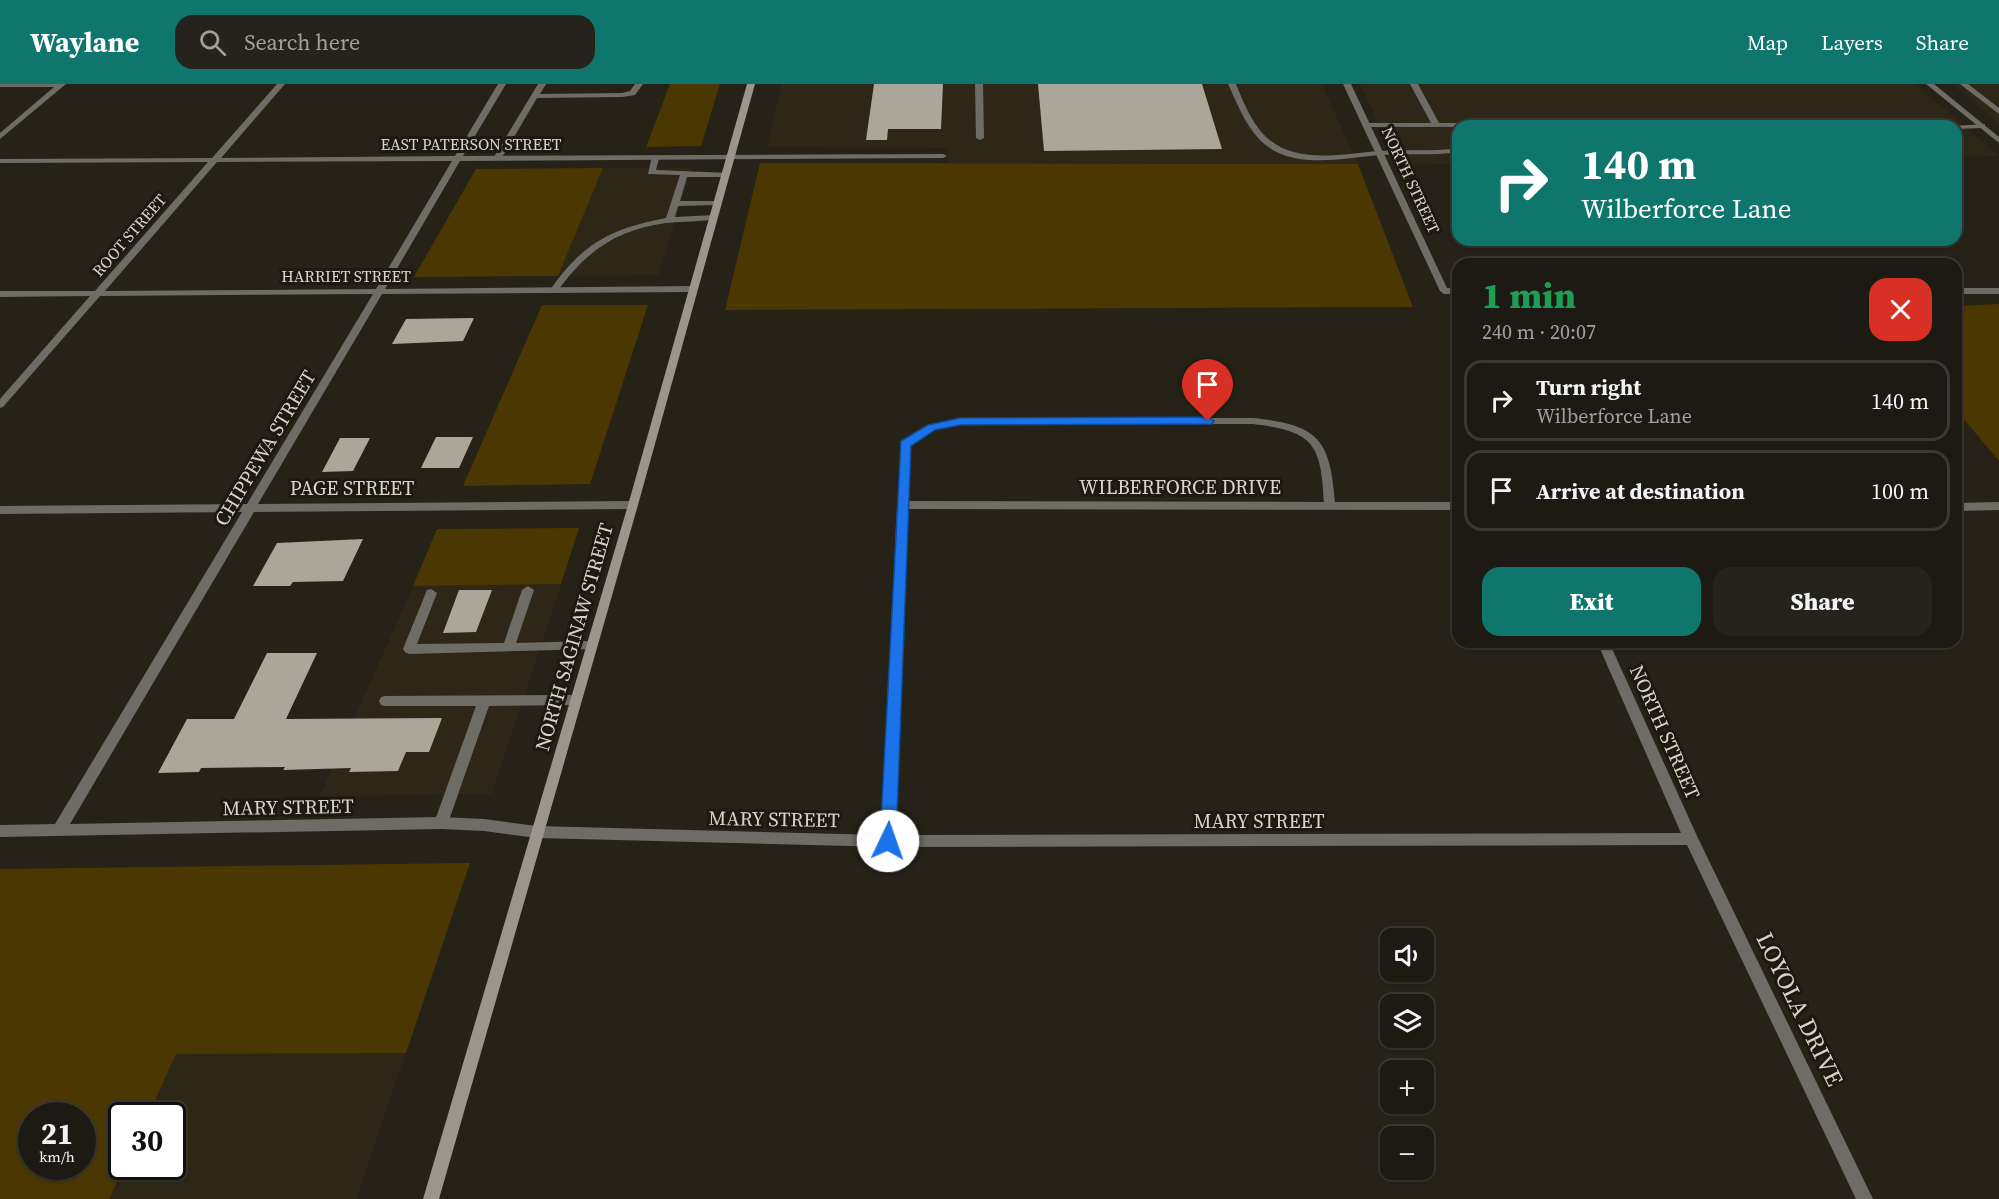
<!DOCTYPE html>
<meta charset="utf-8">
<style>
:root{--surface:#1c1a12;--page:#25231b;--text:#f1f3f6;--muted:#a0a19f;--line:#3a3832;--accent:#0f766e}
body{margin:0;font-family:"Source Serif 4",serif;background:var(--page);color:var(--text);height:100vh;display:flex;flex-direction:column;font-size:22px;white-space:nowrap}
*{box-sizing:border-box;margin:0}
p{font-size:20px;color:var(--muted)}
.icon{flex:none;width:33px;height:33px;fill:none;stroke:currentColor;stroke-width:2;stroke-linecap:round;stroke-linejoin:round}
.map{position:relative;flex:1;overflow:hidden}
.drawer{position:absolute;left:1452px;top:174px;width:510px;height:390px;display:flex;flex-direction:column;background:var(--surface);border-radius:18px;box-shadow:0 2px 4px #0004,0 0 0 2px var(--line)}
.drawer>*{flex:none}
.banner{position:absolute;left:1452px;top:36px;width:510px;height:126px;border-radius:18px;box-shadow:0 2px 4px #0004,0 0 0 2px var(--line);background:#0f766e;color:#fff;overflow:hidden}
.controls{position:absolute;left:1380px;top:844px;display:grid;gap:12px}
.controls a{display:grid;place-items:center;width:54px;height:54px;border-radius:12px;background:var(--surface);box-shadow:0 2px 4px #0004,0 0 0 2px var(--line);font-size:30px}
.speed{position:absolute;left:18px;top:1018px;display:flex;gap:12px;font-size:30px;font-weight:700;text-align:center}
.speed>*{display:grid;place-content:center;width:78px;height:78px;border-radius:50%;background:var(--surface);box-shadow:0 2px 4px #0004,0 0 0 2px var(--line);line-height:1}
.speed small{font-size:15px;font-weight:400}
.speed .limit{border:3px solid #111;border-radius:9px;background:#fff;color:#111}
.pin{position:absolute;display:grid;place-items:center;width:51px;height:51px;color:#fff;margin:-62px -26px;border-radius:50% 50% 50% 0;rotate:-45deg;box-shadow:0 0 6px #0007}
.pin .icon{rotate:45deg}
.me{position:absolute;width:66px;margin:-33px;rotate:3deg;stroke-linejoin:round;filter:drop-shadow(0 0 4px #0008)}
.turn{display:flex;align-items:center;gap:21px;height:126px;padding:0 30px;font-size:27px}
.turn .icon{width:78px;height:78px;stroke-width:2.5}
.turn b{display:block;font-size:42px;line-height:51px}
.round{display:grid;place-items:center;flex:none;width:63px;height:63px;border-radius:18px;background:var(--page)}
.overview{display:flex;align-items:center;justify-content:space-between;height:102px;padding:0 30px}
h1{font-size:36px;font-weight:800;line-height:45px;color:#1e9e55}
.button{display:flex;gap:12px;margin-top:auto;padding:12px 30px}
.button a{flex:1;height:69px;border-radius:18px;background:var(--accent);color:#fff;font-size:24px;font-weight:800;line-height:69px;text-align:center}
.button a+a{background:var(--page);color:var(--text)}
ul{padding:0;list-style:none}
li{display:flex;align-items:center;gap:18px;height:81px;margin:0 12px 9px;padding:0 18px;border:3px solid var(--line);border-radius:18px}
li div{flex:1}
li b{display:block;font-size:22px}
li em{font-style:normal}
header{display:flex;align-items:center;gap:36px;box-sizing:border-box;height:84px;padding:0 30px;background:var(--accent);color:#fff}
header strong{font-size:28px}
nav{display:flex;gap:33px;margin-inline-start:auto;font-size:21px}
.search{width:420px;height:54px;background:var(--page);display:flex;align-items:center;gap:15px;box-sizing:border-box;padding:0 21px;border-radius:18px;color:var(--muted);font-size:22px}
.map>svg:first-child{display:block}
</style>
<header>
<strong>Waylane</strong>
<div class="search"><svg class="icon" aria-label="search" viewBox="0 0 24 24"><circle cx="10" cy="10" r="6"/><path d="M15 15l6 6"/></svg>Search here</div>
<nav><a>Map</a><a>Layers</a><a>Share</a></nav>
</header>
<div class="map">
<svg width="1999" height="1115" viewBox="0 0 1999 1115">
<rect width="100%" height="100%" fill="#262218"/>
<path fill="#2e2717" d="M782,0H1322L1358,80L947,79V64L767,63Z
M1360,0H1916L1999,72L1956,73V42H1458V80L1398,81Z
M1951,0H1999V40L1967,13Z
M603,84H692L658,191L558,192Z
M561,500L492,710L320,712L413,502Z
M406,969L356,1115H109L124,1083H172V1032H148L176,970Z"/>
<path fill="#4b3702" fill-rule="evenodd" d="M670,0H720L701,62L646,63Z
M760,79L1358,80L1413,223L725,226Z
M603,84L558,192L414,193L476,85Z
M1999,220V377L1956,326V222Z
M542,221H648L590,400L463,402Z
M579,444L561,500L413,502L437,445Z
M470,779L406,969L176,970L148,1032H122V1083H124L109,1115H0V785ZM32,1032H82V1083H32Z"/>
<path fill="#aba69a" d="M874,0H943L941,45H888L887,56H866Z
M1038,0H1202L1222,65L1044,67Z
M474,234L463,257L392,260L406,235Z
M436,353H473L459,384H421Z
M340,354H370L353,387L322,388Z
M363,455L343,497L293,498L290,502H253L277,459Z
M459,506H492L476,548L443,549Z
M267,569H317L286,635L442,634L429,668H406L398,687L349,688L351,684L283,686L285,683L201,684L199,688L158,689L187,635H234Z"/>
<g fill="none" stroke-linecap="round" stroke-linejoin="round">
<path fill="#6e6c67" fill-rule="evenodd" d="M538,0H546L540,10L622,9L630,7L635,0H643L635,11L622,13L537,14L501,75H495L494,73Z
M975,0H983L984,54L980,56L976,54Z
M1228,0H1236C1242,15 1249,32 1259,45C1288,83 1339,70 1380,67C1406,65 1432,68 1458,64V68C1432,72 1406,69 1380,71C1341,74 1291,87 1260,56C1245,41 1237,19 1228,0Z
M1410,0H1418L1439,39L1866,40L1870,42L1364,43L1363,41L1367,39H1431Z
M1960,0H1968L1999,24V30Z
M1985,40V44H1982L1956,45V42H1953Z
M652,72L659,74L656,86L729,89V93H687L680,117H718L722,119L718,121L678,122L675,133L714,131H717V135C700,138 683,137 666,139C616,146 586,167 557,208H551L550,206C583,159 610,145 666,134L680,91L648,90Z
M528,502L534,506L516,559L590,557L594,559L596,562L594,565L409,570L405,568L403,565L427,506L431,505L437,509L417,560L504,559L522,506Z
M574,611L578,612L580,616L578,620L574,621L489,622L448,739L446,743L441,745L436,743L434,739L476,622H385L381,621L379,617L381,613L385,612Z"/>
<path fill="#6e6c67" fill-rule="evenodd" d="M0,0H66L0,55V49L54,3H0Z
M277,0H285L221,74L455,72L498,0H506L463,72L943,70L947,72L943,74L460,77L385,205L693,202L697,205L693,208L382,210L258,420L633,417L638,421L633,425L254,428L70,740L441,733L484,735L537,742L881,751L897,421L902,358L928,341L960,334H1253C1317,341 1330,353 1335,418H1458V426L908,425L895,751L1681,749L1597,558H1609L1697,752L1873,1115H1856L1687,761L888,763L537,754L484,747L441,745L0,753V741L55,740L242,428L0,430V422L247,420L373,210L100,212L3,323L0,324V315L90,212L0,213V207H95L208,78L0,79V75L212,74ZM452,77L376,205L105,207L217,78ZM960,340H1253C1313,347 1321,359 1324,418L909,417L911,361L935,346Z
M1343,0H1351L1447,204H1458V210H1444L1440,207Z
M1926,0H1934L1999,53V59Z
M1956,204H1999V210H1956Z
M1999,418V426L1956,427V419Z"/>
<path fill="#9a968e" fill-rule="evenodd" d="M747,0H755L638,421L439,1115H423L628,421Z"/>
</g>
<path fill="#1a73e8" stroke="#114b97" stroke-width="1.5" d="M1208,333L1214,337L1212,340L960,341L935,346L911,362L896,757L893,762H882L880,757L901,357L928,341L960,334Z"/>
<g text-anchor="middle" dominant-baseline="central" stroke-width="6" stroke-linejoin="round" paint-order="stroke">
<g font-size="16" fill="#d6d3cc" stroke="#1d190f">
<text x="471" y="60">EAST PATERSON STREET</text>
<text transform="translate(1411 96) rotate(65)">NORTH STREET</text>
<text transform="translate(129 151) rotate(-49)">ROOT STREET</text>
<text x="346" y="192">HARRIET STREET</text>
</g>
<g font-size="20" fill="#d6d3cc" stroke="#1d190f">
<text transform="translate(265 364) rotate(-59)">CHIPPEWA STREET</text>
<text x="1180" y="403">WILBERFORCE DRIVE</text>
<text x="352" y="404">PAGE STREET</text>
<text transform="translate(574 553) rotate(-74)">NORTH SAGINAW STREET</text>
<text transform="translate(1665 648) rotate(66)">NORTH STREET</text>
<text transform="translate(288 723) rotate(-1)">MARY STREET</text>
<text transform="translate(774 735) rotate(1)">MARY STREET</text>
<text x="1259" y="737">MARY STREET</text>
</g>
<g font-size="24" fill="#d6d3cc" stroke="#1d190f">
<text transform="translate(1800 925) rotate(64)">LOYOLA DRIVE</text>
</g>
</g>
</svg>
<div class="controls">
<a><svg class="icon" aria-label="sound" viewBox="0 0 24 24"><path d="M4 9h4l5-4v14l-5-4H4zM17 9q2 3 0 6"/></svg></a>
<a><svg class="icon" aria-label="layers" viewBox="0 0 24 24"><path d="M12 4l9 5-9 5-9-5zM3 14l9 5 9-5"/></svg></a>
<a>+</a>
<a>−</a>
</div>
<div class="speed"><div>21<small>km/h</small></div><div class="limit">30</div></div>
<div class="pin" style="left:1208px;top:337px;background:#d93025"><svg class="icon" aria-label="arrive" viewBox="0 0 24 24"><path d="M6 21V4h12l-3 4 3 4H6"/></svg></div>
<svg class="me" style="left:888px;top:757px" viewBox="-20 -20 40 40"><circle r="19" fill="#fff"/><path d="M0-13L10 11 0 6-10 11z" fill="#1a73e8"/></svg>
<div class="banner">
<div class="turn"><svg class="icon" aria-label="right" viewBox="0 0 24 24"><path d="M7 20v-9h11M14 6l5 5-5 5"/></svg><div><b>140 m</b>Wilberforce Lane</div></div>
</div>
<section class="drawer">
<div class="overview"><div><h1>1 min</h1><p>240 m · 20:07</p></div><a class="round" style="background:#d93025;color:#fff"><svg class="icon" aria-label="close" viewBox="0 0 24 24"><path d="M6 6l12 12M18 6L6 18"/></svg></a></div>
<ul>
<li><svg class="icon" aria-label="right" viewBox="0 0 24 24"><path d="M7 20v-9h11M14 6l5 5-5 5"/></svg><div><b>Turn right</b><p>Wilberforce Lane</p></div><em>140 m</em></li>
<li><svg class="icon" aria-label="arrive" viewBox="0 0 24 24"><path d="M6 21V4h12l-3 4 3 4H6"/></svg><div><b>Arrive at destination</b></div><em>100 m</em></li>
</ul>
<div class="button"><a>Exit</a><a>Share</a></div>
</section>
</div>
